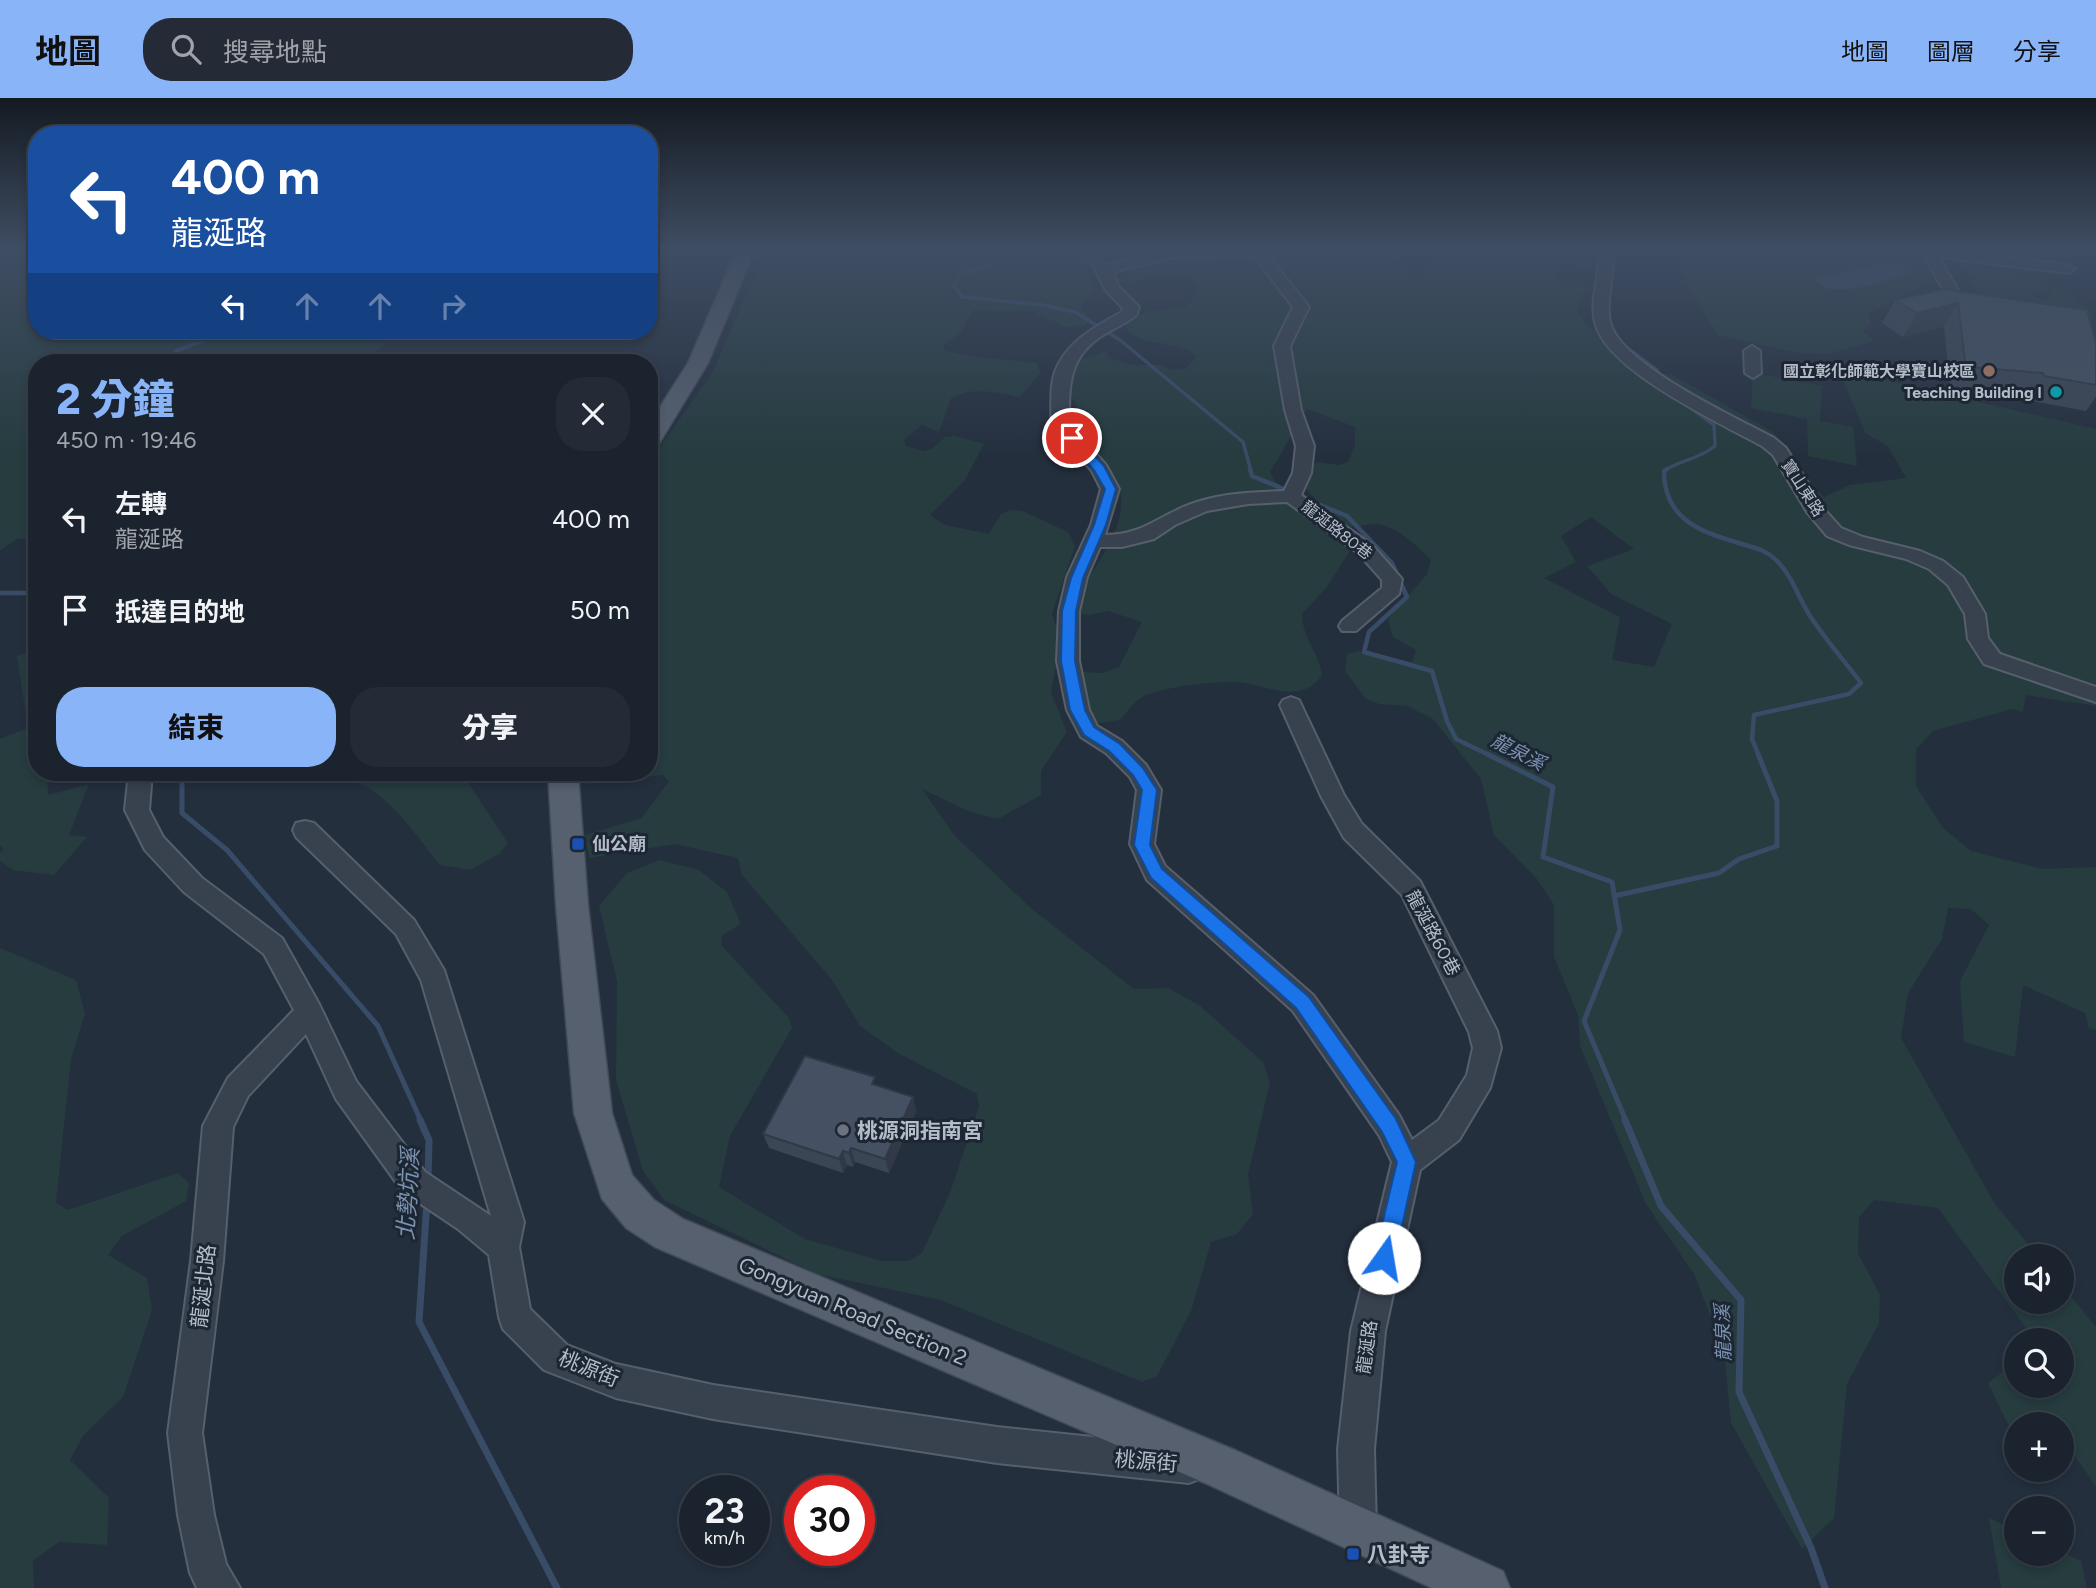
<!DOCTYPE html>
<html lang="zh-TW">
<meta charset="utf-8">
<style>
:root{--surface:#1b232e;--page:#242b36;--text:#f1f3f6;--muted:#a0a4aa;--line:#39404a;--accent:#8ab4f8}
body{margin:0;font-family:Figtree,"Noto Sans TC",sans-serif;background:var(--page);color:var(--text);height:100vh;display:flex;flex-direction:column;font-size:26px;white-space:nowrap}
*{box-sizing:border-box;margin:0}
p{font-size:23px;color:var(--muted)}
.icon{flex:none;width:38px;height:38px;fill:none;stroke:currentColor;stroke-width:2;stroke-linecap:round;stroke-linejoin:round}
.map{position:relative;flex:1;overflow:hidden}
.drawer{position:absolute;left:28px;top:256px;width:630px;height:427px;display:flex;flex-direction:column;background:var(--surface);border-radius:28px;box-shadow:0 4px 10px #0003,0 0 0 2px var(--line)}
.drawer>*{flex:none}
.hud{position:absolute;left:28px;top:28px;width:630px;height:214px;border-radius:28px;box-shadow:0 4px 10px #0003,0 0 0 2px var(--line);background:#1a4fa0;color:#fff;overflow:hidden}
.buttons{position:absolute;left:2004px;top:1146px;display:grid;gap:14px}
.buttons a{display:grid;place-items:center;width:70px;height:70px;border-radius:50%;background:var(--surface);box-shadow:0 4px 10px #0003,0 0 0 2px var(--line);font-size:35px}
.speed{position:absolute;left:679px;top:1377px;display:flex;gap:14px;font-size:35px;font-weight:700;text-align:center}
.speed>*{display:grid;place-content:center;width:91px;height:91px;border-radius:50%;background:var(--surface);box-shadow:0 4px 10px #0003,0 0 0 2px var(--line);line-height:1}
.speed small{font-size:18px;font-weight:400}
.speed .limit{border:10px solid #d22;background:#fff;color:#111}
.pin{position:absolute;display:grid;place-items:center;width:60px;height:60px;color:#fff;margin:-30px;border:4px solid #fff;border-radius:50%;box-shadow:0 2px 7px #0007}
.me{position:absolute;width:77px;margin:-38px;rotate:13deg;stroke-linejoin:round;filter:drop-shadow(0 0 5px #0008)}
.turn{display:flex;align-items:center;gap:24px;height:147px;padding:0 28px;font-size:32px}
.turn .icon{width:91px;height:91px;stroke-width:2.5}
.turn b{display:block;font-size:49px;line-height:60px}
.lanes{display:flex;align-items:center;height:66px;padding:0 28px;background:#0003;justify-content:center;gap:35px;direction:ltr}
.lanes .off{opacity:.35}
.round{display:grid;place-items:center;flex:none;width:74px;height:74px;border-radius:28px;background:var(--page)}
.summary{display:flex;align-items:center;justify-content:space-between;height:119px;padding:0 28px}
h1{font-size:42px;font-weight:800;line-height:52px;color:var(--accent)}
.action{display:flex;gap:14px;margin-top:auto;padding:14px 28px}
.action a{flex:1;height:80px;border-radius:28px;background:var(--accent);color:#111;font-size:28px;font-weight:800;line-height:80px;text-align:center}
.action a+a{background:var(--page);color:var(--text)}
ul{padding:0;list-style:none}
li{display:flex;align-items:center;gap:21px;height:91px;padding:0 28px}
li div{flex:1}
li b{display:block;font-size:26px}
li em{font-style:normal}
header{display:flex;align-items:center;gap:42px;box-sizing:border-box;height:98px;padding:0 35px;background:var(--accent);color:#111}
header strong{font-size:33px}
nav{display:flex;gap:38px;margin-inline-start:auto;font-size:24px}
.search{width:490px;height:63px;background:var(--page);display:flex;align-items:center;gap:18px;box-sizing:border-box;padding:0 24px;border-radius:28px;color:var(--muted);font-size:26px}
.map>svg:first-child{display:block}
</style>
<header>
<strong>地圖</strong>
<div class="search"><svg class="icon" aria-label="search" viewBox="0 0 24 24"><circle cx="10" cy="10" r="6"/><path d="M15 15l6 6"/></svg>搜尋地點</div>
<nav><a>地圖</a><a>圖層</a><a>分享</a></nav>
</header>
<div class="map">
<svg width="2096" height="1490" viewBox="0 0 2096 1490">
<rect width="100%" height="100%" fill="#242f3e"/>
<path fill="#263c3f" fill-rule="evenodd" d="M0,149H37V233H388C389,252 368,256 353,262L340,256L318,264H37V440L18,441L0,452Z
M766,149H990L993,154L1025,158L1027,149H1072L1085,161L1092,194L1081,210L1089,219L1086,227L1067,229L1031,213L973,212L960,235L944,247L943,252L968,258L1037,265L1040,275L1020,299C997,295 973,288 951,300L939,334L922,327L904,342L906,348L924,353L933,350L945,339L955,338L984,346L965,382L930,417L945,427L989,436L1001,416L1011,412L1022,413L1068,434L1075,448L1052,516L1061,541L1051,594L1067,634L1041,673V697L998,721L968,713L922,691L955,738L1032,811L1134,891L1168,890L1199,907L1263,964L1270,985L1248,1076L1253,1116L1237,1136L1211,1144L1191,1213L1157,1278L1142,1284L941,1202L817,1176L664,1102L643,1073L616,982L617,883L599,808L627,775L660,762L699,772L727,794L741,826L721,838L722,848L789,920L792,930L730,1038L719,1089L805,1141L882,1163H909L922,1155L951,1092L979,1008L977,996L898,955L860,928L832,882L742,777L738,760L675,746L589,760L585,737L642,720L669,683L663,677L586,686L580,681V674H649V364L713,274Z
M1257,149H1418L1417,152L1385,162L1406,175L1420,177L1447,156L1467,157L1486,149H1545L1573,156L1594,168L1560,165L1557,182L1586,186L1577,215C1604,245 1627,279 1671,276L1771,333C1794,351 1803,379 1824,399L1850,387L1906,380L1888,348L1865,335L1838,270L1853,265L1880,270L1884,282L2096,331V608L2026,597L2023,614L2012,611L1933,633L1916,651V688L1943,730L1971,753L2043,771L2096,769V932L2089,930L2085,915L2023,887L2015,959L1964,944L1960,883L1989,827L1971,811L1948,810L1942,841L1908,895L1901,940L1995,1106L2038,1158H2016V1204H2062V1187L2096,1229V1388L2065,1344L2062,1343V1326H2016V1337H2013L1988,1285L2016,1264V1288H2062V1242H2035L1938,1110L1874,1102L1859,1119L1858,1155L1880,1197L1879,1225L1847,1286L1834,1420L1802,1451L1731,1325L1724,1253L1694,1176L1646,1106L1580,948L1578,917L1554,859V807L1537,781L1494,737L1481,681L1433,621L1407,608L1379,606L1365,600L1345,573L1347,556L1359,553L1412,564L1416,552L1393,539L1388,521L1427,476L1431,462C1418,448 1397,429 1377,426C1370,425 1362,429 1355,429C1338,428 1305,395 1300,379L1317,364L1339,367L1348,364L1355,347V329L1307,311L1270,374L1275,383L1344,441L1351,451L1327,489L1302,516C1302,539 1319,555 1322,577C1301,608 1267,587 1238,584C1214,583 1164,588 1142,599C1134,604 1126,615 1120,622L1099,625C1078,607 1080,600 1083,574L1103,575L1119,569L1142,524L1108,513L1090,517L1072,514L1073,503C1091,474 1129,429 1120,393C1116,374 1097,366 1087,351C1079,339 1084,328 1080,316C1073,296 1063,294 1066,271L1083,260L1107,253L1109,260L1133,267H1161L1171,272L1185,271L1197,259C1179,240 1144,252 1126,230L1128,223L1147,214L1186,209L1196,198V185C1176,167 1138,186 1114,185C1122,174 1136,171 1143,160L1192,156L1241,159ZM1591,419L1634,451L1587,468L1611,496L1672,526L1654,569L1612,562L1620,519L1544,480L1576,464L1561,438Z
M1683,149H1797L1903,155L1925,163L1936,183L1869,215L1871,226L1862,233L1875,243L1828,256L1798,255L1718,237L1679,173Z
M1963,149H2031L2038,161L1972,153Z
M1963,166L2042,180L2050,189L2042,195L2031,196L2034,200L2048,201L2047,198L2054,192L2072,197L2095,217L2093,221L1983,206Z
M1753,275L1822,288L1820,323L1853,329L1857,368L1808,358L1807,321L1751,310Z
M37,552V674H47L48,697L89,686L69,737L87,739L54,777L13,772L0,763V755L4,751L0,748V641L28,630L17,558Z
M188,674H467V683L508,745L499,756L470,772L440,767C417,739 395,704 363,687C338,673 271,686 240,685C222,685 206,680 188,674Z
M0,850L76,882L85,916L71,960L56,1105L68,1112L178,1075L189,1085L186,1103L122,1138L108,1157L147,1180L152,1212L123,1299L83,1338L70,1362L109,1400L107,1447L59,1444L33,1463L34,1490H0Z
M1989,1420L2016,1433V1456L2062,1454L2081,1463L2087,1490H2001Z"/>
<path fill="#394c67" d="M1889,164L1905,166L1913,173L1910,176C1883,182 1840,202 1816,184V180Z"/>
<g fill="none" stroke-linecap="round" stroke-linejoin="round">
<path stroke="#394c67" stroke-width="3.5" d="M999,149L1002,154L991,167L960,176L954,187L962,199L1043,207L1075,214L1120,242L1243,344L1251,373
M1622,246L1657,272L1662,281
M168,264L176,253L212,239
M1664,373C1681,361 1696,363 1715,348L1714,327L1679,301"/>
<path stroke="#394c67" stroke-width="4.5" d="M1250,371L1252,378L1291,394
M1667,371L1664,373C1664,422 1701,434 1742,446C1755,450 1766,452 1776,462C1793,478 1799,502 1812,521C1827,543 1845,564 1861,585L1849,596L1754,617L1752,641L1759,658
M1303,400L1347,418L1392,465L1407,499L1369,534L1364,554L1432,573L1447,623L1456,641L1491,658
M0,495H37"/>
<path stroke="#394c67" stroke-width="5" d="M1487,656L1553,689L1543,759L1612,784L1620,832L1584,923L1626,1023
M182,674V715L227,752L378,928L421,1023
M1614,798L1719,775L1739,761L1777,748V703L1758,656"/>
<path stroke="#394c67" stroke-width="7" d="M420,1022L429,1042L428,1083
M1625,1022L1661,1108L1741,1202L1739,1294L1811,1450L1825,1490
M427,1103L419,1224L557,1490"/>
<defs>
<path id="minor" d="M1068,149H1085L1108,167L1173,151L1261,149L1309,209L1290,248L1301,312L1314,348L1311,375L1301,397L1372,447L1402,481L1399,496L1356,533H1342L1339,528L1342,523L1382,490V482L1358,455L1287,404L1248,406L1207,413L1175,427L1154,441L1122,449H1100L1087,479L1079,513V563L1089,612L1097,628L1122,643L1146,667L1161,692L1154,746L1165,768L1313,897L1399,1017L1412,1042L1439,1022L1467,977L1473,950L1469,934L1402,797L1344,740L1321,698L1280,607L1283,602L1291,599L1299,602L1344,697L1362,726L1420,783L1497,933L1501,950L1490,990L1459,1042L1420,1072L1385,1233L1374,1351L1376,1432L1371,1445L1358,1450L1345,1445L1340,1432L1338,1351L1351,1233L1392,1064L1379,1037L1293,913L1147,782L1130,746L1137,692L1130,679L1106,655L1081,639L1067,612L1057,563L1059,513L1067,479L1091,427L1101,391L1092,373L1051,326C1052,312 1050,295 1053,281C1061,247 1094,229 1122,214L1123,210L1106,193L1093,167ZM1254,158L1293,209L1274,248L1285,312L1296,348L1293,375L1284,393C1256,394 1224,395 1197,404C1161,415 1145,437 1105,437L1119,391L1106,367L1069,325C1069,288 1068,259 1103,237C1114,230 1128,225 1137,216L1139,209L1118,188L1113,174L1173,159Z
M1599,149H1613C1616,174 1605,199 1610,224C1619,266 1737,320 1774,340L1786,350L1824,411L1841,430L1863,439L1920,453L1943,463L1963,479L1985,516L1988,540L2000,556L2096,589V604L1984,566L1968,541L1965,516L1948,487L1929,471L1906,461L1849,447L1827,438L1807,414L1773,357L1762,348C1720,325 1605,272 1595,224C1589,200 1602,174 1599,149Z
M1929,150L2068,167L2075,171L2068,175L1939,159L1963,201L1978,204L1981,207L1973,212L1952,207L1922,154Z
M1752,248L1760,253L1761,275L1753,280L1745,275L1744,253Z
M129,674H152L149,712L163,739L202,780L282,840L319,906L356,983L425,1074L491,1118L421,882L396,836L296,739L293,732L296,725L305,723L314,725L414,822L444,872L524,1124L519,1149L530,1211L567,1247L616,1266L713,1287L997,1329L1189,1349L1202,1354L1207,1367L1202,1380L1189,1385L997,1365L713,1321L616,1300L544,1272L503,1231L499,1219L489,1157L458,1131L403,1094L336,1001L306,936L248,998L233,1029L223,1163L202,1335L214,1417L226,1466L240,1490H197L190,1475L178,1417L168,1335L191,1163L203,1028L228,980L294,912L264,856L184,794L145,752L125,712Z"/>
<path id="major" d="M738,149H756L708,265L660,344L657,349L649,351V326L688,265Z
M548,674H578L588,807L612,1015L632,1077L654,1102L683,1121L1237,1353L1503,1473L1510,1490H1432L1205,1385L655,1149L626,1130L602,1101L574,1015L556,807Z"/>
</defs>
<use href="#minor" stroke="#565f6c" stroke-width="4"/>
<use href="#major" stroke="#414a57" stroke-width="3"/>
<use href="#minor" fill="#38414e" fill-rule="evenodd"/>
<use href="#major" fill="#56606e" fill-rule="evenodd"/>
</g>
<path fill="#3b4654" d="M1944,191L2096,245V299L2086,313L2027,302V299L1954,294L1950,287L1944,228L1903,239L1882,225L1895,202Z
M877,987L913,999L916,1013L889,1075L855,1064L853,1069L847,1067L843,1075L769,1050L763,1036Z"/>
<path fill="#303945" d="M1958,205L1944,228L1903,239L1917,215Z
M913,999L916,1013L889,1075L885,1061Z
M851,1050L855,1064L853,1069L849,1055Z
M843,1053L847,1067L843,1075L839,1061Z"/>
<path fill="#455162" stroke="#303945" stroke-width="2" d="M1944,191L2087,212L2096,245V287L2044,278L2043,275L1970,269L1965,263L1958,205L1917,215L1895,202Z
M805,958L875,979L872,986L913,999L885,1061L851,1050L849,1055L843,1053L839,1061L763,1036Z"/>
<linearGradient id="sky" x2="0" y2="1"><stop stop-color="#141a22"/><stop offset="0.42" stop-color="#3f4d63"/><stop offset="1" stop-color="#3f4d63" stop-opacity="0"/></linearGradient>
<rect width="2096" height="358" fill="url(#sky)"/>
<path fill="#1a73e8" stroke="#114b97" stroke-width="2" d="M1068,337H1076L1104,368L1116,391L1106,427L1083,480L1076,513L1075,563L1085,612L1094,629L1120,646L1143,670L1157,692L1150,747L1162,771L1309,899L1396,1021L1416,1064L1395,1160L1392,1168L1384,1171L1377,1168L1374,1160L1397,1064L1382,1034L1296,910L1151,780L1134,747L1142,692L1133,677L1109,653L1084,637L1070,612L1061,563L1062,513L1071,480L1094,427L1105,391L1094,372L1066,340Z"/>
<circle fill="#8d6e63" stroke="#1d2633" stroke-width="2.5" cx="1989" cy="273" r="7"/>
<circle fill="#0f9aa8" stroke="#1d2633" stroke-width="2.5" cx="2056" cy="294" r="7"/>
<g fill="#1a4fb4" stroke="#1d2633" stroke-width="2.5">
<rect x="571" y="739" width="14" height="14" rx="3.5"/>
<rect x="1346" y="1449" width="14" height="14" rx="3.5"/>
</g>
<circle fill="#6b7280" stroke="#1d2633" stroke-width="2.5" cx="843" cy="1032" r="7"/>
<g text-anchor="middle" dominant-baseline="central" stroke-width="6" stroke-linejoin="round" paint-order="stroke">
<g font-size="16" font-weight="bold" fill="#b4bcc9" stroke="#1d2633" text-anchor="end">
<text x="1975" y="273">國立彰化師範大學寶山校區</text>
<text x="2042" y="294">Teaching Building I</text>
</g>
<g font-size="16" fill="#b4bcc9" stroke="#1d2633">
<text transform="translate(1803 390) rotate(57)">寶山東路</text>
<text transform="translate(1337 432) rotate(38)">龍涎路80巷</text>
</g>
<g font-size="18" font-weight="bold" fill="#b4bcc9" stroke="#1d2633" text-anchor="start">
<text x="592" y="746">仙公廟</text>
</g>
<g font-size="18" fill="#b4bcc9" stroke="#1d2633">
<text transform="translate(1433 835) rotate(62)">龍涎路60巷</text>
<text transform="translate(1367 1249) rotate(-82)">龍涎路</text>
</g>
<g font-size="19" font-style="italic" fill="#7c92b1" stroke="#1d2633">
<text transform="translate(1518 654) rotate(27)">龍泉溪</text>
<text transform="translate(1723 1235) rotate(-92)">龍泉溪</text>
</g>
<g font-size="21" font-weight="bold" fill="#b4bcc9" stroke="#1d2633" text-anchor="start">
<text x="857" y="1032">桃源洞指南宮</text>
<text x="1367" y="1456">八卦寺</text>
</g>
<g font-size="21" fill="#b4bcc9" stroke="#1d2633">
<text transform="translate(203 1188) rotate(-84)">龍涎北路</text>
<text transform="translate(853 1213) rotate(23)">Gongyuan Road Section 2</text>
<text transform="translate(589 1270) rotate(22)">桃源街</text>
<text transform="translate(1146 1363) rotate(5)">桃源街</text>
</g>
<g font-size="23" font-style="italic" fill="#7c92b1" stroke="#1d2633">
<text transform="translate(408 1096) rotate(-87)">北勢坑溪</text>
</g>
</g>
</svg>
<div class="buttons">
<a><svg class="icon" aria-label="sound" viewBox="0 0 24 24"><path d="M4 9h4l5-4v14l-5-4H4zM17 9q2 3 0 6"/></svg></a>
<a><svg class="icon" aria-label="search" viewBox="0 0 24 24"><circle cx="10" cy="10" r="6"/><path d="M15 15l6 6"/></svg></a>
<a>+</a>
<a>−</a>
</div>
<div class="speed"><div>23<small>km/h</small></div><div class="limit">30</div></div>
<div class="pin" style="left:1072px;top:340px;background:#d93025"><svg class="icon" aria-label="arrive" viewBox="0 0 24 24"><path d="M6 21V4h12l-3 4 3 4H6"/></svg></div>
<svg class="me" style="left:1384px;top:1160px" viewBox="-20 -20 40 40"><circle r="19" fill="#fff"/><path d="M0-13L10 11 0 6-10 11z" fill="#1a73e8"/></svg>
<div class="hud">
<div class="turn"><svg class="icon" aria-label="left" viewBox="0 0 24 24"><path d="M17 20v-9H6M10 6l-5 5 5 5"/></svg><div><b>400 m</b>龍涎路</div></div>
<div class="lanes"><svg class="icon" aria-label="left" viewBox="0 0 24 24"><path d="M17 20v-9H6M10 6l-5 5 5 5"/></svg><svg class="icon off" aria-label="ahead" viewBox="0 0 24 24"><path d="M12 20V5M6 11l6-6 6 6"/></svg><svg class="icon off" aria-label="ahead" viewBox="0 0 24 24"><path d="M12 20V5M6 11l6-6 6 6"/></svg><svg class="icon off" aria-label="right" viewBox="0 0 24 24"><path d="M7 20v-9h11M14 6l5 5-5 5"/></svg></div>
</div>
<section class="drawer">
<div class="summary"><div><h1>2 分鐘</h1><p>450 m · 19:46</p></div><a class="round"><svg class="icon" aria-label="close" viewBox="0 0 24 24"><path d="M6 6l12 12M18 6L6 18"/></svg></a></div>
<ul>
<li><svg class="icon" aria-label="left" viewBox="0 0 24 24"><path d="M17 20v-9H6M10 6l-5 5 5 5"/></svg><div><b>左轉</b><p>龍涎路</p></div><em>400 m</em></li>
<li><svg class="icon" aria-label="arrive" viewBox="0 0 24 24"><path d="M6 21V4h12l-3 4 3 4H6"/></svg><div><b>抵達目的地</b></div><em>50 m</em></li>
</ul>
<div class="action"><a>結束</a><a>分享</a></div>
</section>
</div>
